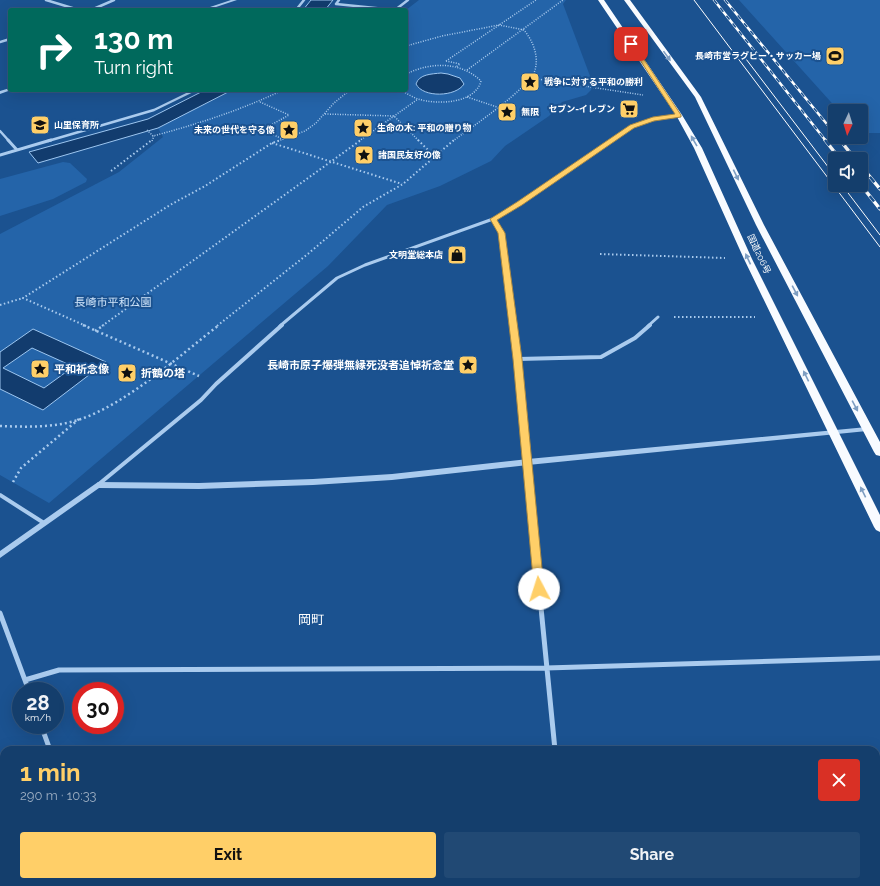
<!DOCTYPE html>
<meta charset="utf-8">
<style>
:root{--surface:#143e6c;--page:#214974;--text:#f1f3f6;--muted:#9daec2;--line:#33577f;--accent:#ffcf68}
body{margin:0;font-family:Raleway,"Noto Sans JP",sans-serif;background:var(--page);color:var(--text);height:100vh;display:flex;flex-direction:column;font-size:15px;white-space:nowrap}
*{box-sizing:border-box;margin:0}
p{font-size:13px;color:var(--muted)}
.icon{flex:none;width:22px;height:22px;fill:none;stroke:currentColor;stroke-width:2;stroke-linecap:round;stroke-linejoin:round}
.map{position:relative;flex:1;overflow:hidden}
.drawer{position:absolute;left:0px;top:746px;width:880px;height:140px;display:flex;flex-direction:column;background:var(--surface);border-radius:12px 12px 0 0;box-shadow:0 4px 16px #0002,0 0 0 1px var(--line)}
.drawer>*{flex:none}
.top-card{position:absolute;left:8px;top:8px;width:400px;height:84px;border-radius:4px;box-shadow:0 4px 16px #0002,0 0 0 1px var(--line);background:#00695c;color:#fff;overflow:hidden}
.needle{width:26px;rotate:184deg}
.controls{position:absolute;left:828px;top:104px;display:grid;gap:8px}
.controls a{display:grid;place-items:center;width:40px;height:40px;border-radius:4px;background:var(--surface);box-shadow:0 4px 16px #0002,0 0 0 1px var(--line);font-size:20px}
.speed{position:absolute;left:12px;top:682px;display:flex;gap:8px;font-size:20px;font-weight:700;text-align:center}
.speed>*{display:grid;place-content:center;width:52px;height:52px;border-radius:50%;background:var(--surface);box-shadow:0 4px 16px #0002,0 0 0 1px var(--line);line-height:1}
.speed small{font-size:10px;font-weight:400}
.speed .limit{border:6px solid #d22;background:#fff;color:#111}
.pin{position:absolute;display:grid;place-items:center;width:34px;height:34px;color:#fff;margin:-17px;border-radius:8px;box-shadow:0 2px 6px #0006}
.me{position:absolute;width:44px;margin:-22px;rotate:355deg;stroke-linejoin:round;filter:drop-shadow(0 0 3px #0008)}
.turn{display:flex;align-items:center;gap:14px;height:84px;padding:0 20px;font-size:18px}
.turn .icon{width:52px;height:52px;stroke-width:2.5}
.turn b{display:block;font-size:28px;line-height:34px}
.round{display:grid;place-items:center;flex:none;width:42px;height:42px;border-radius:4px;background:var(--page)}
.summary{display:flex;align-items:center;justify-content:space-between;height:68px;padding:0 20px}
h1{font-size:24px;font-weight:700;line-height:30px;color:var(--accent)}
.action{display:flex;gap:8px;margin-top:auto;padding:8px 20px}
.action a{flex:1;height:46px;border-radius:4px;background:var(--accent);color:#111;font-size:16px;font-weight:700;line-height:46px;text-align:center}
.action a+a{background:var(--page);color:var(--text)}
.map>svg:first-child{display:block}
</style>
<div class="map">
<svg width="880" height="886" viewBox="0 0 880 886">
<rect width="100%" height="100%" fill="#1b5290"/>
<path fill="#2464a9" d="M419,0H566L563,4L593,84L591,90L586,95L562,102L549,116L505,146L491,161L440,186L387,205L328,266L49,503L0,475V234L119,172L163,137L158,128L232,90H406V10Z
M739,0H880V133H861V111H839Z
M63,162L70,163L87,179L86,182L53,199L0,216V179Z"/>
<path fill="#123c6e" stroke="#9dc6f0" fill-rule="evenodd" d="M311,0H333L325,10H303Z
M441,73L448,74L460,78L464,84C456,97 423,98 416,84C419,74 432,74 441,73Z
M205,90H232L158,128L38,163L29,152L148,119Z
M33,329L106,362L43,410L0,389V352ZM32,348L72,366L73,367L44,388L3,368Z"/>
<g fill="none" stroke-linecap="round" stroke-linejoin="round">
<path stroke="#aacbee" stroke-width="1.5" stroke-dasharray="1 1.5" stroke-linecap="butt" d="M406,46L442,36L499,25L524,30C533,41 539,56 535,70C530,88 470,128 453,141
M446,61L536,0
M446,61L460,64L456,67
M467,70L563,0
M531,78L643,95
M401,90C406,93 412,97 418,99C437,105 475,104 481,81C460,61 431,62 406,74
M467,97L497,107
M260,102L289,115L262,130L283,139
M325,114L394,116L419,141
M147,130L153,136C198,124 241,110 283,90
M152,141L154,136
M278,141L305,131L316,123L334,103L350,90
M359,141L418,99"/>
<path stroke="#aacbee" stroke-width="2" stroke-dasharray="1.5 2.5" stroke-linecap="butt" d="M418,140L434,156
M272,143L402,184
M111,171L152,140
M600,254L725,258
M0,305L23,298
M674,317H755
M86,326L23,298L170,205L205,186L272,143L281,140
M102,326L361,140
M217,326L309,253L363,207L403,184L454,140"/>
<path stroke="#aacbee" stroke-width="2.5" stroke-dasharray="2 3" stroke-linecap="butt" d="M83,325L199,376
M95,331L104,325
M0,426C27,427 55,428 81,419C129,402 179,356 219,325
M13,482L21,468L79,419"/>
<path stroke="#aacbee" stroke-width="2.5" d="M46,0L79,10
M339,0L336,4L395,10L408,0
M91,10L114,0
M296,10L304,0
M0,42L10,39
M0,131L9,141
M48,141L154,110L195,90
M610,141L632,126L653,119L679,115"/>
<path stroke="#aacbee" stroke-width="3" d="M8,140L17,150
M0,155L51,140
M493,219L502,233L514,326
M280,326L337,278L365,265L493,219L520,204L612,140
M648,326L658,317"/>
<path stroke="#aacbee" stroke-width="4" d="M514,325L537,568
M518,359L601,357L635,338L650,325
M99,484L201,400L216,384L282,325
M0,495L44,523"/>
<path stroke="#aacbee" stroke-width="5" d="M537,567L555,750
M0,613L29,691
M25,680L59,670L546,668L880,658
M41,725L50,750
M96,882L98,886
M570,882V886"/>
<path fill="#aacbee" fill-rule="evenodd" d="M231,0H237L207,10H201Z
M10,88V90H11L0,94V91Z
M867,427L870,429L867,431L528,465L392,480L313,485L199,489L99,488L0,558V551L98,482L199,483L313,479L392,474L528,459Z"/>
<path fill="#f8fbff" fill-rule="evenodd" d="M598,0H604L682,115L702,148L752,259L880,515V532L876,530L874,527L744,259L694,148L676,115Z
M624,0H630L701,97L764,225L880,442V456L876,455L874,452L756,225L695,97Z"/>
<path stroke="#fff" stroke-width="1" d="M694,0L880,247
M746,59L835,176
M842,185L880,235"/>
<defs>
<path id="rail-far1" d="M714,0L826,141
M725,0L835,134
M837,137L840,141"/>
<path id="rail" d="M825,140L840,159
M840,140L855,159
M861,166L880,189
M861,185L880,209"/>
</defs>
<use href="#rail-far1" stroke="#fff" stroke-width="2.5"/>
<use href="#rail" stroke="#fff" stroke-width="3.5"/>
<use href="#rail-far1" stroke="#1b5290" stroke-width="1.5" stroke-dasharray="5" stroke-linecap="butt"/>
<use href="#rail" stroke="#1b5290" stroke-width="2.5" stroke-dasharray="7" stroke-linecap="butt"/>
</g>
<defs><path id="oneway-solid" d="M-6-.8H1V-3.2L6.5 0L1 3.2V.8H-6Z"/></defs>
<g fill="#7e9ec2">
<use href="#oneway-solid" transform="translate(667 56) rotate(54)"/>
<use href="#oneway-solid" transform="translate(694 141) rotate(-120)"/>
<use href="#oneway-solid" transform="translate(736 175) rotate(64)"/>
<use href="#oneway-solid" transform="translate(748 259) rotate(-115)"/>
<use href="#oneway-solid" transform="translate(795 291) rotate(62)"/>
<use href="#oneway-solid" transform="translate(806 376) rotate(-116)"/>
<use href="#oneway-solid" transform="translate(855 406) rotate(62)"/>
<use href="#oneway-solid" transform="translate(863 492) rotate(-116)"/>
</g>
<path fill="#ffcf68" stroke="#a68744" d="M629,43H633L681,115V117L654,121L634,128L522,205L497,220L505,233L522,359L544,589L543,592L539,593L535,592L534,589L513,359L498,233L490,219L517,202L630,125L653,117L675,114Z"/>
<defs>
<symbol id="stadium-square" viewBox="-11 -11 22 22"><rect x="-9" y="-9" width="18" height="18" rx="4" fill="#ffcf68" stroke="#1b5290"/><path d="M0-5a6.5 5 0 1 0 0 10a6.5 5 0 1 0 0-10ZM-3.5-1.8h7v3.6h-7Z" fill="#111"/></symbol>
<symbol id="sight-square" viewBox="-11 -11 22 22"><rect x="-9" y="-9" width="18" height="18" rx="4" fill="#ffcf68" stroke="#1b5290"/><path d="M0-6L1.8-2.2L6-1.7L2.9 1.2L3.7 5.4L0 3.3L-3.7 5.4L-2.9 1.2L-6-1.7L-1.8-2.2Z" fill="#111"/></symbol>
<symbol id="supermarket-square" viewBox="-11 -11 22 22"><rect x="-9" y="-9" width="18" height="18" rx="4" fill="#ffcf68" stroke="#1b5290"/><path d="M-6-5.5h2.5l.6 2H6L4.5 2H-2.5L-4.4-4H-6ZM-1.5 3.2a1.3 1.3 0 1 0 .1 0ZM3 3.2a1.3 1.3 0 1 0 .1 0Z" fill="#111"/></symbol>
<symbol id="school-square" viewBox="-11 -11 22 22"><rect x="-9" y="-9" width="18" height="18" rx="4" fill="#ffcf68" stroke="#1b5290"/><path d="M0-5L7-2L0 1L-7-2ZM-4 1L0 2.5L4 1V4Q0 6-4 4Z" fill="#111"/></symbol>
<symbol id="shop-square" viewBox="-11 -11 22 22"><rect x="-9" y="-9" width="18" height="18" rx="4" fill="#ffcf68" stroke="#1b5290"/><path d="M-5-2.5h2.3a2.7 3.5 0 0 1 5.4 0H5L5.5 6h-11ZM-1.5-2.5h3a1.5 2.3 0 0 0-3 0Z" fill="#111"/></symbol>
</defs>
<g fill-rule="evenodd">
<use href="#stadium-square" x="824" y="45" width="22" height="22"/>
<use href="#sight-square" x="519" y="71" width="22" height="22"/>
<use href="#supermarket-square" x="618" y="98" width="22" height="22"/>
<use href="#sight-square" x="496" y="101" width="22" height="22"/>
<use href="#school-square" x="29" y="114" width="22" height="22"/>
<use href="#sight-square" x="352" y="117" width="22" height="22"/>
<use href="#sight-square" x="278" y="119" width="22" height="22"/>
<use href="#sight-square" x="353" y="144" width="22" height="22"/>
<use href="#shop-square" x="446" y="244" width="22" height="22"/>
<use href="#sight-square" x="457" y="354" width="22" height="22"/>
<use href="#sight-square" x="29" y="358" width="22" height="22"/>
<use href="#sight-square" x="116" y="362" width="22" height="22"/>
</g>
<g text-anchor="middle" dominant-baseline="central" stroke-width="4" stroke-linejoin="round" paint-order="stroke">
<g font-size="9" font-weight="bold" fill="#fff" stroke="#1b5290" text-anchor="start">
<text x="821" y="56" text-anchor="end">長崎市営ラグビー・サッカー場</text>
<text x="544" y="82">戦争に対する平和の勝利</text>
<text x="615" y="109" text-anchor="end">セブン-イレブン</text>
<text x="521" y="112">無限</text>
<text x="54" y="125">山里保育所</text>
<text x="377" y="128">生命の木: 平和の贈り物</text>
<text x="275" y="130" text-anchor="end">未来の世代を守る像</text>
<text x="378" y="155">諸国民友好の像</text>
<text x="443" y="255" text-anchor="end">文明堂総本店</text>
</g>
<g font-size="9" fill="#fff" stroke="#1b5290">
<text transform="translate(759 254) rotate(65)">国道206号</text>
</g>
<g font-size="11" fill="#d0e5fa" stroke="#1b5290">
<text x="113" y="302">長崎市平和公園</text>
</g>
<g font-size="11" font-weight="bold" fill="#fff" stroke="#1b5290" text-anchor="start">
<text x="454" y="365" text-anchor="end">長崎市原子爆弾無縁死没者追悼祈念堂</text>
<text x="54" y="369">平和祈念像</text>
<text x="141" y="373">折鶴の塔</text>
</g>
<g font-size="13" fill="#fff" stroke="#1b5290">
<text x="311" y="619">岡町</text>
</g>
</g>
</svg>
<div class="controls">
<a><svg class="needle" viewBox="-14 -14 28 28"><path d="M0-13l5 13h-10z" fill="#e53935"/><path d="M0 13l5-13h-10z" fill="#9daec2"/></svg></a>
<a><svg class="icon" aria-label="sound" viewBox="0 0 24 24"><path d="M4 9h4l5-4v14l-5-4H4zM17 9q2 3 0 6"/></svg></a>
</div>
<div class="speed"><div>28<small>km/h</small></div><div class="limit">30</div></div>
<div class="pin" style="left:631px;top:44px;background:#d93025"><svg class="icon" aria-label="arrive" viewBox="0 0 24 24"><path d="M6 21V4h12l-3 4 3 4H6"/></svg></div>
<svg class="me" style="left:539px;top:589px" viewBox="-20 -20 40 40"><circle r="19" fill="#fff"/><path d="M0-13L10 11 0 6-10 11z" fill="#ffcf68"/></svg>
<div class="top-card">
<div class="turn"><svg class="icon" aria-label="right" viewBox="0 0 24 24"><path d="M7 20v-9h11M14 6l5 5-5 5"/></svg><div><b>130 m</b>Turn right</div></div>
</div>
<section class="drawer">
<div class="summary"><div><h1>1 min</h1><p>290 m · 10:33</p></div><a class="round" style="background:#d93025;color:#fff"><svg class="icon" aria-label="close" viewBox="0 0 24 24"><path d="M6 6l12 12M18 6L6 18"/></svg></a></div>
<div class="action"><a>Exit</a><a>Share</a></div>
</section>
</div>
